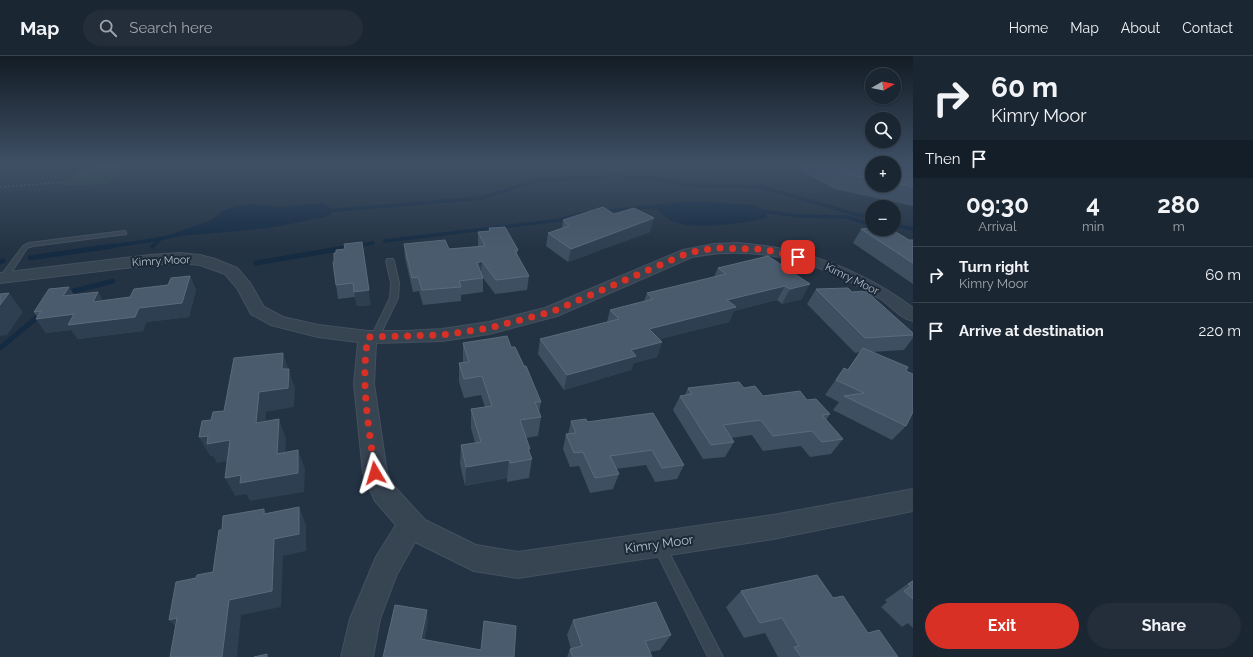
<!DOCTYPE html>
<meta charset="utf-8">
<style>
:root{--surface:#1a2632;--page:#232e3a;--text:#f1f3f6;--muted:#9fa5ac;--line:#38434d;--accent:#d93025}
body{margin:0;font-family:Raleway,sans-serif;background:var(--page);color:var(--text);height:100vh;display:flex;flex-direction:column;font-size:15px;white-space:nowrap}
*{box-sizing:border-box;margin:0}
p{font-size:13px;color:var(--muted)}
.icon{flex:none;width:22px;height:22px;fill:none;stroke:currentColor;stroke-width:2;stroke-linecap:round;stroke-linejoin:round}
.map{position:relative;flex:1;overflow:hidden}
.sheet{display:flex;flex-direction:column;background:var(--surface);width:340px}
.sheet>*{flex:none}
.top-card{background:#1a2632;color:var(--text);overflow:hidden}
.needle{width:26px;rotate:81deg}
.buttons{position:absolute;left:865px;top:12px;display:grid;gap:8px}
.buttons a{display:grid;place-items:center;width:36px;height:36px;border-radius:50%;background:var(--surface);box-shadow:0 1px 3px #0004,0 0 0 1px var(--line);font-size:20px}
.pin{position:absolute;display:grid;place-items:center;width:34px;height:34px;color:#fff;margin:-17px;border-radius:8px;box-shadow:0 2px 6px #0006}
.me{position:absolute;width:44px;margin:-22px;rotate:353deg;stroke-linejoin:round;filter:drop-shadow(0 0 3px #0008)}
.turn{display:flex;align-items:center;gap:14px;height:84px;padding:0 12px;font-size:18px}
.turn .icon{width:52px;height:52px;stroke-width:2.5}
.turn b{display:block;font-size:28px;line-height:34px}
.then{display:flex;align-items:center;height:38px;padding:0 12px;background:#0003;gap:8px;font-size:15px}
.eta{display:flex;justify-content:space-evenly;align-items:center;height:68px;text-align:center}
.eta b{font-size:24px;font-weight:700;line-height:28px}
.action{display:flex;gap:8px;margin-top:auto;padding:8px 12px}
.action a{flex:1;height:46px;border-radius:24px;background:var(--accent);color:#fff;font-size:16px;font-weight:700;line-height:46px;text-align:center}
.action a+a{background:var(--page);color:var(--text)}
ul{padding:0;list-style:none}
li{display:flex;align-items:center;gap:12px;height:56px;padding:0 12px;border-top:1px solid var(--line)}
li div{flex:1}
li b{display:block;font-size:15px}
li em{font-style:normal}
header{display:flex;align-items:center;gap:24px;box-sizing:border-box;height:56px;padding:0 20px;background:var(--surface);border-bottom:1px solid var(--line)}
header strong{font-size:19px}
nav{display:flex;gap:22px;margin-inline-start:auto;font-size:14px}
.search{width:280px;height:36px;background:var(--page);display:flex;align-items:center;gap:10px;box-sizing:border-box;padding:0 14px;border-radius:22px;color:var(--muted);font-size:15px}
main{display:flex;flex:1;min-height:0}
.map>svg:first-child{display:block}
</style>
<header>
<strong>Map</strong>
<div class="search"><svg class="icon" aria-label="search" viewBox="0 0 24 24"><circle cx="10" cy="10" r="6"/><path d="M15 15l6 6"/></svg>Search here</div>
<nav><a>Home</a><a>Map</a><a>About</a><a>Contact</a></nav>
</header>
<main>
<div class="map">
<svg width="913" height="601" viewBox="0 0 913 601">
<rect width="100%" height="100%" fill="#233343"/>
<path fill="#254243" d="M96,109H127L108,128L62,130L79,114H92Z"/>
<path fill="#142b42" d="M692,145L755,149L766,155L767,162C744,167 693,175 672,165C665,161 658,154 652,149Z
M321,147L327,149L332,154L330,159L325,161L269,172L181,180L153,186L154,182L170,179L211,164L224,154L236,150L249,148L281,151Z"/>
<g fill="none" stroke-linecap="round" stroke-linejoin="round">
<path stroke="#142b42" stroke-width="3.5" d="M326,155L482,142L537,124L616,120L654,122L685,129L762,131L872,163
M760,155L799,160L847,161L872,169
M602,156L645,151L663,153
M894,169L913,173
M385,185L560,164L580,158L590,157
M106,191L160,183
M152,191L159,184
M350,191L373,187"/>
<path stroke="#142b42" stroke-width="5" d="M30,202L112,190
M0,206L3,205
M256,207L356,190
M66,237L113,225
M0,292L41,258"/>
<defs>
<path id="service" d="M124,175L126,176V178L33,190L27,192L7,223H1L0,221L23,190L29,187Z
M387,203H393L394,205L399,227L398,242L379,281L375,284L371,281L390,242L391,227L386,205Z
M659,483L663,485L723,601H708L653,489L655,485Z"/>
<path id="minor" d="M738,187C803,192 861,213 913,252V265C900,262 891,250 881,243C876,240 870,237 865,234C812,203 752,189 692,201L557,260L489,278L442,285L376,287L374,328L387,417L393,429L425,464L476,489L518,496L773,459L913,433V455L773,483L518,522L474,515L415,486L397,518L380,563L373,601H341L350,563L376,501L396,469L375,445L363,417L354,328L358,286L318,281L271,269L251,258L237,232L225,218L200,209L180,207L150,209L0,227V217L150,199L180,197L200,199L215,203L237,212L250,227L264,251L283,261L318,269L368,275H405L442,273L489,266L545,252L683,194L714,188Z"/>
</defs>
<use href="#service" stroke="#44505e" stroke-width="2"/>
<use href="#minor" stroke="#44505e" stroke-width="2"/>
<path stroke="#3e5b5b" stroke-width="1.5" stroke-dasharray="2 2" stroke-linecap="butt" d="M0,131L66,126"/>
<use href="#service" fill="#374452" fill-rule="evenodd"/>
<use href="#minor" fill="#374452" fill-rule="evenodd"/>
</g>
<path fill="#3d4f61" d="M803,109H865L870,112L872,110V129H894V109H913V150L834,133L801,114Z
M614,158L650,176L568,206L546,190L548,177L562,172L563,164Z
M489,172L518,194L517,199L529,220L527,234L495,238L483,222V236L461,239V245L423,249L419,235L413,236L405,202L404,188L449,193L478,190V176L489,175Z
M861,173L909,184H913V228L853,187Z
M334,197L371,249L357,250L355,241L338,243L336,229Z
M768,200L802,243L782,248L777,244L734,255L729,266L660,283L662,286L657,301L634,307L631,314L564,334L538,298L540,283L607,266L610,254L644,245L647,237L714,221L718,212Z
M190,220L196,234L189,261L146,266L143,275L78,283L71,274L46,277L36,263L37,261L34,256L69,231L74,239L104,244L130,241L168,229Z
M816,233L852,236L913,277V282L904,294L871,296L906,315V370L892,384L833,354L839,346L825,339L844,312L847,314L860,296L855,297L807,248Z
M463,287L511,291L524,310L541,346L539,356L541,361L538,380L526,382L530,397L532,403L529,422L507,426V422L465,430L460,408L461,389L475,387L471,372V353L485,351L481,339L464,342L459,326V307H463Z
M688,332H744L763,340L807,344L830,358L826,364L843,383L831,398L810,401L801,390L763,395L752,379L731,382L734,386L725,401L703,403L673,354L680,340L685,339Z
M571,365L587,366L684,409L677,423L655,426L646,409L616,413L619,418L613,433L590,437L579,410L570,411L563,393L566,378H568Z
M913,524V572L908,567L902,571L881,551L887,546L885,544Z
M741,535L833,542L868,577L898,601H778L765,577L744,582L726,551Z
M573,564L671,579L660,594L650,596L652,601H567L570,593H571L567,579Z"/>
<path fill="#2d3f50" d="M654,162L650,176L568,206L571,193Z
M362,186L371,249L357,250L354,236Z
M482,205L481,219L477,207Z
M190,220L196,234L189,261L146,266L143,275L78,283L71,274L46,277L36,263L139,252Z
M810,228L802,243L782,248L790,233Z
M785,230L777,244L734,255L729,266L644,287L649,273L727,244Z
M69,231L78,245L63,240Z
M98,236L107,250L93,246Z
M9,237L23,256L7,279L0,280V249Z
M662,286L657,301L634,307L631,314L564,334L567,319L631,294Z
M283,297L295,332L294,351L266,356L264,386L256,367L259,336L282,313Z
M279,363L286,382L284,417L277,398Z
M208,380L230,384L239,403L217,407L213,400H210L199,381Z
M298,394L305,413L304,436L250,445L246,438L235,440L225,422Z
M509,404L507,422L465,430L466,411Z
M299,451L306,469V495L283,500L281,551L241,559L237,601H222L229,544L274,483Z
M264,453L273,470L264,458Z
M427,554L428,566L423,595L421,583Z
M177,562L184,579L169,564Z"/>
<path fill="#4a5b6d" stroke="#5a6b7c" d="M828,109H865L872,113V123L842,117Z
M894,109H913V131L894,127Z
M603,151L614,158L634,152L654,162L571,193L548,177L569,170L563,164Z
M505,171L518,194L515,195L529,220L496,224L482,205L477,207L483,222L459,225L461,231L422,234L418,221L412,222L404,188L445,184L449,193L485,190L478,176L490,175L489,172Z
M872,172V173H891L909,184H913V207L861,173Z
M362,186L369,234L354,236L353,227L336,229L333,206H334V197H336V194L345,193L344,188Z
M768,200L810,228L790,233L785,230L727,244L736,251L649,273L662,286L631,294L636,300L567,319L540,283L619,263L610,254L653,243L647,237L726,218L718,212Z
M190,220L182,247L139,252L135,261L68,269L74,258L36,263L41,255L34,256L49,233L69,231L63,240L98,236L93,246L130,241L134,233L168,229L171,222Z
M848,232L852,236L866,235L913,277V279L865,282L816,233Z
M9,237L0,249V238Z
M507,280L511,291H515L524,310H526L541,346H535L541,361L520,364L530,393H528L532,403L510,407L509,404L466,411L461,389L481,386L471,353L492,350L482,320L464,323L459,307L469,306L463,287Z
M863,292L908,311L906,315L913,318V356L906,370L844,340L864,337L836,324L844,312L848,314Z
M283,297L282,313H289L288,332L259,336L256,367L279,363L277,398L298,394V417L240,427L241,419L225,422L230,384L207,388L208,380L199,381L202,365L211,364L213,356L224,355L234,302Z
M739,326L744,332L755,330L763,340L800,335L807,344L816,343L830,358L822,359L843,383L822,386L812,375L773,380L761,364L723,369L734,386L711,389L680,340L692,338L688,332Z
M653,357L684,409L662,412L652,394L610,400L619,418L595,422L583,396L574,397L566,378L576,377L571,365L586,363L587,366Z
M299,451V478L274,483L272,535L229,544L222,601H170L177,562L169,564L176,526L196,522L197,519L213,516L219,474H222L223,460L264,453V458Z
M817,519L833,542L843,540L868,577L879,574L898,601H801L794,591L799,590L782,562L760,567L741,535Z
M913,525V543L904,535L911,530L908,528Z
M656,546L671,579L645,585L652,601H573L570,593L582,590L573,564Z
M395,549L427,554L421,583L481,594L484,565L516,570L514,601H383Z
M267,598V601H254Z"/>
<linearGradient id="sky" x2="0" y2="1"><stop stop-color="#131c25"/><stop offset="0.56" stop-color="#3f5066"/><stop offset="1" stop-color="#3f5066" stop-opacity="0"/></linearGradient>
<rect width="913" height="194" fill="url(#sky)"/>
<g fill="none" stroke-linecap="round" stroke-linejoin="round">
<path stroke="#d93025" stroke-width="7" stroke-dasharray="0 12.6" d="M375,417C369,372 360,326 368,281L442,279L489,272L551,256L688,197L714,192L763,193L798,201"/>
</g>
<g text-anchor="middle" dominant-baseline="central" stroke-width="4" stroke-linejoin="round" paint-order="stroke">
<g font-size="11" fill="#b4bfcc" stroke="#1c2937">
<text transform="translate(161 205) rotate(-3)">Kimry Moor</text>
<text transform="translate(852 223) rotate(26)">Kimry Moor</text>
</g>
<g font-size="13" fill="#b4bfcc" stroke="#1c2937">
<text transform="translate(659 488) rotate(-8)">Kimry Moor</text>
</g>
</g>
</svg>
<div class="buttons">
<a><svg class="needle" viewBox="-14 -14 28 28"><path d="M0-13l5 13h-10z" fill="#e53935"/><path d="M0 13l5-13h-10z" fill="#9fa5ac"/></svg></a>
<a><svg class="icon" aria-label="search" viewBox="0 0 24 24"><circle cx="10" cy="10" r="6"/><path d="M15 15l6 6"/></svg></a>
<a>+</a>
<a>−</a>
</div>
<div class="pin" style="left:798px;top:201px;background:#d93025"><svg class="icon" aria-label="arrive" viewBox="0 0 24 24"><path d="M6 21V4h12l-3 4 3 4H6"/></svg></div>
<svg class="me" style="left:375px;top:417px" viewBox="-20 -20 40 40"><path d="M0-17L14 15 0 8-14 15z" fill="#d93025" stroke="#fff" stroke-width="4"/></svg>
</div>
<section class="sheet">
<div class="top-card">
<div class="turn"><svg class="icon" aria-label="right" viewBox="0 0 24 24"><path d="M7 20v-9h11M14 6l5 5-5 5"/></svg><div><b>60 m</b>Kimry Moor</div></div>
<div class="then">Then<svg class="icon" aria-label="arrive" viewBox="0 0 24 24"><path d="M6 21V4h12l-3 4 3 4H6"/></svg></div>
</div>
<div class="eta">
<div><b>09:30</b><p>Arrival</p></div>
<div><b>4</b><p>min</p></div>
<div><b>280</b><p>m</p></div>
</div>
<ul>
<li><svg class="icon" aria-label="right" viewBox="0 0 24 24"><path d="M7 20v-9h11M14 6l5 5-5 5"/></svg><div><b>Turn right</b><p>Kimry Moor</p></div><em>60 m</em></li>
<li><svg class="icon" aria-label="arrive" viewBox="0 0 24 24"><path d="M6 21V4h12l-3 4 3 4H6"/></svg><div><b>Arrive at destination</b></div><em>220 m</em></li>
</ul>
<div class="action"><a>Exit</a><a>Share</a></div>
</section>
</main>
